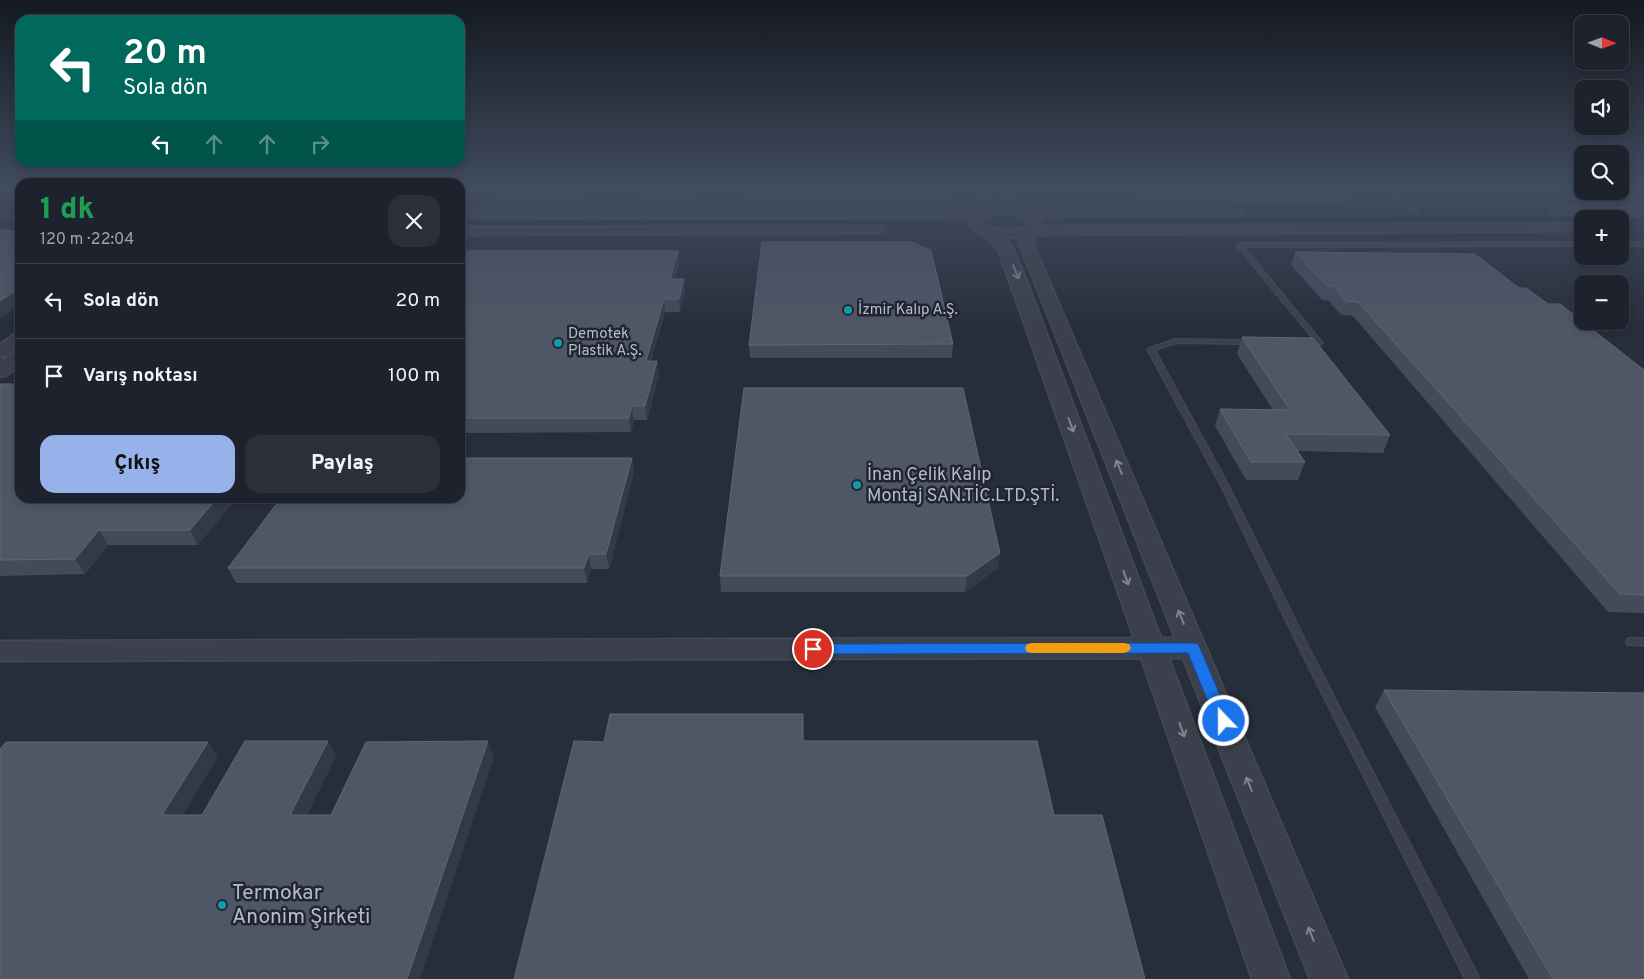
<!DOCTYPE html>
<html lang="tr">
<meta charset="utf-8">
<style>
:root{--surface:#1d222c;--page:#2a2f38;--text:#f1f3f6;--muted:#a0a4a9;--line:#3b3f48;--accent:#97b2eb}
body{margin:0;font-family:Overpass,sans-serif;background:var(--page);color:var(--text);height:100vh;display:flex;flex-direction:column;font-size:19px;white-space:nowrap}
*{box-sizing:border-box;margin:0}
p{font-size:16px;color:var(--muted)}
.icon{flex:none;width:28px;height:28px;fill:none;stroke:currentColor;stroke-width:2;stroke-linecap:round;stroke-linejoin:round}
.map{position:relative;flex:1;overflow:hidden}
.panel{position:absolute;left:15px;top:178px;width:450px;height:325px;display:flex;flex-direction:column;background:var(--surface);border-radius:15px;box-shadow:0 2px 8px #0003,0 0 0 1px var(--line)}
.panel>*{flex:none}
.hud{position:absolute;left:15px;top:15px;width:450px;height:152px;border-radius:15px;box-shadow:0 2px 8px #0003,0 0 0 1px var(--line);background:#00695c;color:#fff;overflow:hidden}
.needle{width:32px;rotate:91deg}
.controls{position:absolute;left:1574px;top:15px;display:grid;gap:10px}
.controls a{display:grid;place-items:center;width:55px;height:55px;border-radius:10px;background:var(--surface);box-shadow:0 2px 8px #0003,0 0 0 1px var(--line);font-size:25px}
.pin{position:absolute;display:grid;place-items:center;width:42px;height:42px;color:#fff;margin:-21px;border:2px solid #fff;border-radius:50%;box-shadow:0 1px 5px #0007}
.me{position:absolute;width:55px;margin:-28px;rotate:338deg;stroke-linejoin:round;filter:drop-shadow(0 0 4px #0008)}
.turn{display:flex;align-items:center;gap:18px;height:105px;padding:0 25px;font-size:22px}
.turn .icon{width:65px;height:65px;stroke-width:2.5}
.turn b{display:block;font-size:35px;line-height:42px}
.lanes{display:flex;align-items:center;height:48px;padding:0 25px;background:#0003;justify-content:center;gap:25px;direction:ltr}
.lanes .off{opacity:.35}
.round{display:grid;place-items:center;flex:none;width:52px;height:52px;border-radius:15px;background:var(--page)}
.overview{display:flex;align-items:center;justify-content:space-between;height:85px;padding:0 25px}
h1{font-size:30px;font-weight:800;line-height:38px;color:#1e9e55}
.button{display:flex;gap:10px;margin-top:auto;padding:10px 25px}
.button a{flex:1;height:58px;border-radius:15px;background:var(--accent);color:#111;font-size:20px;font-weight:800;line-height:58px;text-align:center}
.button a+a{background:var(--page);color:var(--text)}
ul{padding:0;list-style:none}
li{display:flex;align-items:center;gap:15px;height:75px;padding:0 25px;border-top:1px solid var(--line)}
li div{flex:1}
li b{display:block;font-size:19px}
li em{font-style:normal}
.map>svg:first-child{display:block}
</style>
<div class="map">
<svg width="1644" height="979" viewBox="0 0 1644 979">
<rect width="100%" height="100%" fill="#272e3b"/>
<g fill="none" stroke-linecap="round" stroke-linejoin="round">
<path stroke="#1b2538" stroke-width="4.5" d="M1620,220H1644
M1063,221L1582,220
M0,223H20
M460,223L948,221"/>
<defs>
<path id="service" d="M1384,190H1390L1420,213L1415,214Z
M1582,242V246L1244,247L1322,342L1323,343L1320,345L1303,344V342L1315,341L1236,245L1239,243Z
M1620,242H1644V246H1620Z
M1175,339L1252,340L1255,342L1252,344L1176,343L1155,350L1230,488L1309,648L1480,979H1465L1299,648L1222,488L1147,349Z
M1631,638H1644V646L1627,645L1626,642L1627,639Z"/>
<path id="tertiary" d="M977,190H991L993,196L992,206H1006L999,190H1013L1017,201L1023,209H1238L1245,213L1238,217H1039L1042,221L1040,224L1035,225C1029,224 1026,220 1021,217C1008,212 992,213 980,219C987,236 1026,227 1040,226L1582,223V231L1033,235V243L1348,979H1310L1183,658H1169L1290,979H1252L1141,658L0,661V641L1134,638L998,249C994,245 991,240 987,237C978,230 971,232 966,219L460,218V210L975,211L977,210L979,196ZM1018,237L1019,243L1175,638H1161L1027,281L1012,247L1004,238Z
M1558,208H1644V216L1553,215L1551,212L1553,209Z
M879,226L884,227L886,230L884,233L460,235V227Z
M20,333V346L6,356L0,357V344L14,334Z
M20,350V365L7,375L0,377V362L14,352Z"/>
</defs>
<use href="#service" stroke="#444955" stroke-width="2"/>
<use href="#tertiary" stroke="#444955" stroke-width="3"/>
<use href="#service" fill="#3b404c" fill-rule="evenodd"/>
<use href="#tertiary" fill="#3b404c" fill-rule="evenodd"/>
</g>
<path fill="#434b5a" d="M0,190H20V194H0Z
M495,190H593L587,200H497Z
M626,190H711L709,195H694L692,201H642L641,195H627Z
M745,190H952L951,200H746Z
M1132,190H1349L1351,192L1347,203L1139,201Z
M1534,190H1582V191H1620V190H1644V197L1544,196Z
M460,251H678L679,263L675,279L685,291L680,312H665L651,361H657L659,375L647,420H634L631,432L460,433Z
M1295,252L1519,288L1548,304L1644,370V613L1608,612L1353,316L1341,315L1328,300H1322L1291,265Z
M1242,337L1390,435L1383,453L1297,451L1305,462L1298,480H1246L1215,426L1220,409L1273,410L1237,354Z
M953,344L952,358H750L749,345Z
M0,384L20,498H237L198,545H108L85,574L0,576Z
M632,458L634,472L609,569H591L587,583H236L228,568Z
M998,568L965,592H721L720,576Z
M1384,690L1644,979H1529L1375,707Z"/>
<path fill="#323a49" d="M460,190H469L461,200L460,198Z
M586,190H593L587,200Z
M691,190H693L694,195L692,201Z
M678,251L679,263L671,291L670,279Z
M684,279L685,291L680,312L679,299Z
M20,288V305L0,318V301Z
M664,299L665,312L647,375L646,361Z
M657,361L659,375L647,420L645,406Z
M632,406L634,420L631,432L629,418Z
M632,458L634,472L609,569L606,554Z
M217,498H237L198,545L190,530Z
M99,530L108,545L85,574L75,559Z
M1000,553L998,568L965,592L967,576Z
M589,554L591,569L587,583L584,568Z
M328,741L336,757L299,831L290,815Z
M488,741L494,757L420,979H407Z
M208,742L218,757L173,831L162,815Z"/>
<path fill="#4f5766" stroke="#5f6775" d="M1141,190H1349L1351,192Z
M0,230L20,231V288L0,301Z
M762,242H911L931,250L953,344L749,345Z
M460,251H678L670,279H684L679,299H664L646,361H657L645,406H632L629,418H460Z
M1295,252L1475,254L1519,288H1526L1548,304H1560L1644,370V595L1620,594L1358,302L1346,301L1333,286H1327Z
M1242,337L1313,338L1390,435L1286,434L1305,462H1251L1220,409L1290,410Z
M0,384H20V498H217L190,530H99L75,559L0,560Z
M744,388H963L1000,553L967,576H720Z
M460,458H632L606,554H589L584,568H228L281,498H460Z
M1384,690L1644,693V979H1553Z
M610,714H803V741H1037L1054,815H1102L1145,979H514L574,741L604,742Z
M245,741H328L290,815H331L366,742L488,741L407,979H0V749L6,742H208L162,815H202Z"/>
<defs><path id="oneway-shaft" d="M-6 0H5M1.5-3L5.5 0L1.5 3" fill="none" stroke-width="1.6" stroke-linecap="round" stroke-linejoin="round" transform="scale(1.25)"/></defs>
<g stroke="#7f8490">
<use href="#oneway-shaft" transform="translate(1016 272) rotate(68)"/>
<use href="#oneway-shaft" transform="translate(1071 425) rotate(70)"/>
<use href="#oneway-shaft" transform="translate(1119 467) rotate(-112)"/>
<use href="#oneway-shaft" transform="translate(1126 578) rotate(70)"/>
<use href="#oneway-shaft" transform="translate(1181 617) rotate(-112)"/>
<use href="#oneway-shaft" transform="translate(1182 730) rotate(70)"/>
<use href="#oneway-shaft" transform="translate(1249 784) rotate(-112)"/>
<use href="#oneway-shaft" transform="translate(1311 934) rotate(-112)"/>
</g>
<linearGradient id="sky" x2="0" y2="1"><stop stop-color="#151920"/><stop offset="0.58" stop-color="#414c60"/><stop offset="1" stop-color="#414c60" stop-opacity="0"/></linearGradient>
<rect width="1644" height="327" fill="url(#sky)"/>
<path fill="#1a73e8" stroke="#114b97" d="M1193,643L1198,644L1200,648L1231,721L1229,726L1224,727L1218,726L1188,653L813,654L808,652L806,649L808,645L813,644Z"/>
<path fill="#f59e0b" d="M1032,643H1124L1129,644L1131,648L1129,651L1124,653H1032L1027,652L1025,648L1027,644Z"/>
<g fill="#0f9aa8" stroke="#202531" stroke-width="2">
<circle cx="848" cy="310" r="5"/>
<circle cx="558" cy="343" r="5"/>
<circle cx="857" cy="485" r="5"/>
<circle cx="222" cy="905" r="5"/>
</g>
<g text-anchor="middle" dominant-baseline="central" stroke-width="5" stroke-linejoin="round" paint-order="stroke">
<g font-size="15" fill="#b6bcc7" stroke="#202531" text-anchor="start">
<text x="858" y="310">İzmir Kalıp A.Ş.</text>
<text x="568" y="334">Demotek<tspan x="568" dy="17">Plastik A.Ş.</tspan></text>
</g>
<g font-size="18" fill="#b6bcc7" stroke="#202531" text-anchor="start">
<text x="867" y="475">İnan Çelik Kalıp<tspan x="867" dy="21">Montaj SAN.TİC.LTD.ŞTİ.</tspan></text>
</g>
<g font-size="21" fill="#b6bcc7" stroke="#202531" text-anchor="start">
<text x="232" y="893">Termokar<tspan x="232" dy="24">Anonim Şirketi</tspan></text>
</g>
</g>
</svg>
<div class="controls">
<a><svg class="needle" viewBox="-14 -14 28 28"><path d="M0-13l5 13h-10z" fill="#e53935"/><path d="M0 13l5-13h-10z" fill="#a0a4a9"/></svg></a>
<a><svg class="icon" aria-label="sound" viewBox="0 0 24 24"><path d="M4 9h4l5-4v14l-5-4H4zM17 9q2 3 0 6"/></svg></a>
<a><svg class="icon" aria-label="search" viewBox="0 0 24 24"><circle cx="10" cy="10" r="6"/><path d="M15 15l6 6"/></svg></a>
<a>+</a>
<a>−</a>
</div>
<div class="pin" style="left:813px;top:649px;background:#d93025"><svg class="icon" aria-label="arrive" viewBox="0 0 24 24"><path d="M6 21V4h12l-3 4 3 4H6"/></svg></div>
<svg class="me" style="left:1224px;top:721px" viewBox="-20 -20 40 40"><circle r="17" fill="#1a73e8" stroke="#fff" stroke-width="3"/><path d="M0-11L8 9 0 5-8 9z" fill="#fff"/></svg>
<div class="hud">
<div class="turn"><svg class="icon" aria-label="left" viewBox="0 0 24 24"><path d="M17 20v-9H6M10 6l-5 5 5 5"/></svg><div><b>20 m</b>Sola dön</div></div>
<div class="lanes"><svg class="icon" aria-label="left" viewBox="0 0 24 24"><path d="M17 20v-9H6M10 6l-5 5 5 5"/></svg><svg class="icon off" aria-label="ahead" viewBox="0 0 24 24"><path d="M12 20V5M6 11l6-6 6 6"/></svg><svg class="icon off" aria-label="ahead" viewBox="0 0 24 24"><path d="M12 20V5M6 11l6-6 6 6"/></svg><svg class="icon off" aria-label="right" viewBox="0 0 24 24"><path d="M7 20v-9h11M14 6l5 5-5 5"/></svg></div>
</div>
<section class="panel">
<div class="overview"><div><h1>1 dk</h1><p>120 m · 22:04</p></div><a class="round"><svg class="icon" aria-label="close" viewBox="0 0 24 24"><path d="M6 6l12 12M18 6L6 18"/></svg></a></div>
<ul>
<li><svg class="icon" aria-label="left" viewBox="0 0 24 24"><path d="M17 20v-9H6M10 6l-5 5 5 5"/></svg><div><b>Sola dön</b></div><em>20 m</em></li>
<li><svg class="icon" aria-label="arrive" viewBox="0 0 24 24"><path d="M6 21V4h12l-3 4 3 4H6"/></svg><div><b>Varış noktası</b></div><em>100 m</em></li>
</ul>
<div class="button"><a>Çıkış</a><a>Paylaş</a></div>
</section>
</div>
